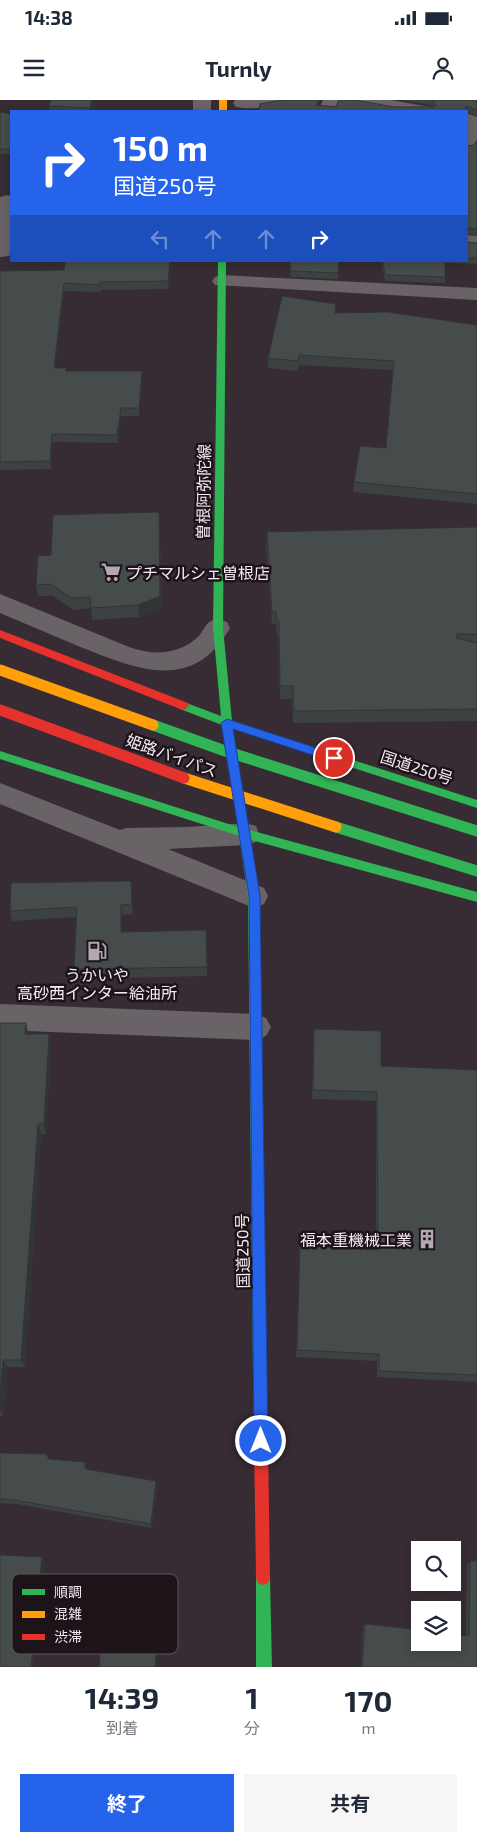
<!DOCTYPE html>
<html lang="ja">
<meta charset="utf-8">
<style>
:root{--surface:#fff;--page:#f6f6f7;--text:#1f2937;--muted:#747a83;--accent:#2563eb}
body{margin:0;font-family:"Exo 2","Noto Sans JP",sans-serif;background:var(--page);color:var(--text);height:100vh;display:flex;flex-direction:column;font-size:19px;white-space:nowrap}
*{box-sizing:border-box;margin:0}
p{font-size:16px;color:var(--muted)}
.icon{flex:none;width:28px;height:28px;fill:none;stroke:currentColor;stroke-width:2;stroke-linecap:round;stroke-linejoin:round}
.map{position:relative;height:1567px;overflow:hidden}
.sheet{display:flex;flex-direction:column;background:var(--surface);flex:1}
.sheet>*{flex:none}
.top-card{position:absolute;left:10px;top:10px;width:458px;height:152px;border-radius:0px;box-shadow:0 2px 8px #0003;background:#2563eb;color:#fff;overflow:hidden}
.buttons{position:absolute;left:411px;top:1441px;display:grid;gap:10px}
.buttons a{display:grid;place-items:center;width:50px;height:50px;border-radius:0px;background:var(--surface);box-shadow:0 2px 8px #0003;font-size:25px}
.pin{position:absolute;display:grid;place-items:center;width:42px;height:42px;color:#fff;margin:-21px;border:2px solid #fff;border-radius:50%;box-shadow:0 1px 5px #0007}
.me{position:absolute;width:55px;margin:-28px;rotate:0deg;stroke-linejoin:round;filter:drop-shadow(0 0 4px #0008)}
.turn{display:flex;align-items:center;gap:18px;height:105px;padding:0 20px;font-size:22px}
.turn .icon{width:65px;height:65px;stroke-width:2.5}
.turn b{display:block;font-size:35px;line-height:42px}
.lanes{display:flex;align-items:center;height:48px;padding:0 20px;background:#0003;justify-content:center;gap:25px;direction:ltr}
.lanes .off{opacity:.35}
.eta{display:flex;justify-content:space-evenly;align-items:center;height:85px;text-align:center}
.eta b{font-size:30px;font-weight:700;line-height:35px}
.primary-button{display:flex;gap:10px;margin-top:auto;padding:10px 20px}
.primary-button a{flex:1;height:58px;border-radius:0px;background:var(--accent);color:#fff;font-size:20px;font-weight:700;line-height:58px;text-align:center}
.primary-button a+a{background:var(--page);color:var(--text)}
.status{display:flex;justify-content:space-between;align-items:center;height:35px;padding:0 25px;background:var(--surface);direction:ltr}
.status svg{height:14px;fill:currentColor}
header{display:flex;justify-content:space-between;align-items:center;height:65px;padding:0 20px;background:var(--surface);font-size:22px;font-weight:700}
.map>svg:first-child{display:block}
</style>
<div class="status"><b>14:38</b><svg viewBox="0 0 49 12"><path d="M0 12V9h3v3zM5 12V6h3v6zM10 12V3h3v9zM15 12V0h3v12zM26 1h20v11H26zM47 4h2v5h-2z"/></svg></div>
<header><svg class="icon" aria-label="menu" viewBox="0 0 24 24"><path d="M4 6h16M4 12h16M4 18h16"/></svg>Turnly<svg class="icon" aria-label="person" viewBox="0 0 24 24"><circle cx="12" cy="8" r="4"/><path d="M4 21q1-7 8-7t8 7"/></svg></header>
<div class="map">
<svg width="477" height="1567" viewBox="0 0 477 1567">
<rect width="100%" height="100%" fill="#372c34"/>
<g fill="none" stroke-linecap="round" stroke-linejoin="round">
<path fill="#696367" fill-rule="evenodd" d="M193,0H211V11H193Z
M235,0H286L283,4C269,7 250,10 236,7L233,3Z
M323,0H341L336,11H318Z
M351,0H391L430,7L433,11H394L354,4Z
M466,13L477,17V41L473,49L466,50Z
M7,95L11,96V153L9,156L0,157V97Z
M466,135L477,136V148L466,147Z
M222,175L477,188V200L215,185L212,181L215,177Z
M0,494L129,547C154,556 179,555 199,536C203,531 206,523 211,521C217,518 221,520 227,522L230,528C192,595 134,568 78,546C52,535 26,524 0,513Z
M0,683L120,730L126,728L187,727L246,723L256,726L259,734L256,742L246,745L168,749L264,788L268,796L264,804L254,808L0,704Z
M0,904L256,914L266,918L271,927L266,936L256,940L0,930Z"/>
<path fill="#30b455" fill-rule="evenodd" d="M218,161H226L223,528L232,621L477,700V708L233,629L249,730L477,792V802L251,740L260,796L267,1274L265,1279L260,1281L255,1279L253,1274L248,796L239,736L0,659V651L238,727L222,625L180,609L179,606L184,602L221,616L213,528Z
M263,1471L268,1473L270,1478L272,1567H256V1478L258,1473Z"/>
<path fill="#ff9f0a" fill-rule="evenodd" d="M219,0H227V11H219Z"/>
<path fill="#e5322d" fill-rule="evenodd" d="M0,530L188,603L189,606L184,610L180,609L0,538Z
M260,1267L265,1269L267,1274L270,1478L268,1483L263,1485L258,1483L256,1478L253,1274L255,1269Z"/>
<path stroke="#30b455" stroke-width="11" d="M153,625L225,651L477,731
M336,727L477,771"/>
<path stroke="#ff9f0a" stroke-width="11" d="M0,570L153,625
M184,678L336,727"/>
<path stroke="#e5322d" stroke-width="11" d="M0,610L184,678"/>
</g>
<path fill="#3c4141" d="M51,0H95L92,11H50L49,6Z
M402,0H477V16L466,12V11H259L319,6L336,7H432L430,5Z
M0,12L11,14V54H1L0,55Z
M477,40V135L466,134V45L467,46L474,45Z
M466,142L477,143V164L445,163V183L385,181L381,161H466Z
M172,161L168,189L101,190V192L64,191L55,268L67,271H142V279L139,316H121L118,343L53,342L51,369L0,370V171L64,170Z
M289,161H339L338,179L291,177Z
M335,213L477,225V404L353,392L354,382L386,348L393,270L299,265L298,271L268,268V258Z
M160,424L161,508L139,517L92,520L91,508L73,510L53,496H38L36,485L51,455Z
M477,427V621L293,623L292,599H280L278,534H277L276,524H272L266,446L267,432Z
M131,781L133,814L122,815V832L206,830L207,876L76,879L74,869L76,817L12,821L10,811Z
M0,923L28,934H49L51,945L46,1034H41L25,1267H7L3,1316H0Z
M314,929L381,966L477,970V1282L377,1277V1261L296,1257L300,1146L376,1150V1001L312,999Z
M0,1353L49,1359L86,1366L87,1369L157,1385L152,1428L16,1404L0,1403Z
M470,1461L477,1567H361L363,1527L365,1524L466,1536L467,1465Z"/>
<path fill="#313535" d="M92,0H95L92,11H90V8Z
M319,0H322L316,11V5Z
M170,161H172L168,189V181Z
M64,183V191L55,276L54,268Z
M142,271V279L139,316V308Z
M121,308V316L118,343L117,335Z
M52,334L53,342L51,369L50,361Z
M159,412L161,508L139,517L138,505Z
M131,781L132,791L133,814L132,804Z
M121,805L122,815V842L121,832Z
M26,923L28,933V945L25,934Z
M49,934L51,945L46,1034L44,1024Z
M38,1024L41,1034L25,1267L21,1260Z
M3,1260L7,1267L3,1316L0,1311V1300Z
M156,1381L157,1385L152,1428L151,1424Z
M42,1457L44,1461L34,1567H31Z
M163,1480V1483L156,1567H155Z"/>
<path fill="#464c4c" stroke="#313535" d="M51,0H92L90,8L49,6Z
M283,0H319L316,5L336,7L339,0H355L394,7H434L436,5L432,0H477V10L466,6V11H259L260,4Z
M0,12L11,14V49H0V50Z
M477,40V129L466,128V45L467,46L474,45Z
M466,142L477,143V158H466Z
M65,161H170L168,181L100,182V185L64,183L54,268H66V271H142L139,308H121L117,335L52,334L50,361L0,362V171L64,170Z
M290,161H339L338,173L291,171Z
M383,161H445V177L385,175Z
M282,196L336,204L335,213L387,212L477,225V394L354,382L360,346L386,348L394,261L299,255L298,261L268,258Z
M159,412L160,496L138,505L91,508L90,497L71,498L51,484L36,485L38,456L51,455L53,415Z
M477,427V534H457L456,538L477,543V609L294,611L293,586H280L279,521H277L276,512H272L267,432Z
M131,781L132,804L121,805V832L206,830L207,867L74,869L77,807L10,811L11,783Z
M0,923H26L25,934H49L44,1024H38L21,1260H3L0,1300Z
M314,929L381,931V966L477,970V1275L379,1271V1254L297,1250L300,1146L378,1150L377,992L313,990Z
M0,1353L46,1354L49,1359L85,1362V1369L156,1381L151,1424L14,1400L0,1399Z
M0,1455L42,1457L31,1567H0Z
M470,1461H477V1567H362L365,1524L420,1530V1542H452V1534L469,1536Z
M108,1475L163,1480L155,1567H99Z"/>
<path fill="#2563eb" stroke="#184099" d="M227,619L338,655L339,658L334,662L233,629L260,796L268,1341L266,1346L261,1348L256,1346L254,1341L249,796L221,623Z"/>
<defs>
<symbol id="supermarket-bare" viewBox="-9 -9 18 18"><path d="M-6-5.5h2.5l.6 2H6L4.5 2H-2.5L-4.4-4H-6ZM-1.5 3.2a1.3 1.3 0 1 0 .1 0ZM3 3.2a1.3 1.3 0 1 0 .1 0Z" fill="#b4a7b0" stroke="#1d141a" stroke-width="2.5" paint-order="stroke"/></symbol>
<symbol id="fuel-bare" viewBox="-9 -9 18 18"><path d="M-5.5-6h7V0h2V4h1.3V-2.5L3-4.5l.8-.8L6-3V5H2.5V1h-1V6h-7ZM-4.2-4.7v3.2H.2V-4.7Z" fill="#b4a7b0" stroke="#1d141a" stroke-width="2.5" paint-order="stroke"/></symbol>
<symbol id="building-bare" viewBox="-9 -9 18 18"><path d="M-4-6H4V6H1V3H-1V6H-4ZM-2.5-4.3h1.7v1.8h-1.7ZM.8-4.3h1.7v1.8H.8ZM-2.5-1h1.7V.8h-1.7ZM.8-1h1.7V.8H.8Z" fill="#b4a7b0" stroke="#1d141a" stroke-width="2.5" paint-order="stroke"/></symbol>
</defs>
<g fill-rule="evenodd">
<use href="#supermarket-bare" x="97" y="458" width="28" height="28"/>
<use href="#fuel-bare" x="83" y="837" width="28" height="28"/>
<use href="#building-bare" x="413" y="1125" width="28" height="28"/>
</g>
<g text-anchor="middle" dominant-baseline="central" stroke-width="5" stroke-linejoin="round" paint-order="stroke">
<g font-size="16" fill="#f7e9f2" stroke="#1d141a">
<text transform="translate(203 392) rotate(-89)">曽根阿弥陀線</text>
<text transform="translate(172 655) rotate(20)">姫路バイパス</text>
<text transform="translate(417 667) rotate(18)">国道250号</text>
<text transform="translate(242 1151) rotate(-91)">国道250号</text>
</g>
<g font-size="16" fill="#f7e9f2" stroke="#1d141a" text-anchor="start">
<text x="126" y="472">プチマルシェ曽根店</text>
<text x="97" y="874" text-anchor="middle">うかいや<tspan x="97" dy="18">高砂西インター給油所</tspan></text>
<text x="412" y="1139" text-anchor="end">福本重機械工業</text>
</g>
</g>
<rect x="12" y="1474" width="166" height="80" rx="8" fill="#1d141a" stroke="#5e545b" stroke-width="1"/>
<rect x="22" y="1489" width="23" height="6" fill="#30b455"/>
<rect x="22" y="1511" width="23" height="7" fill="#ff9f0a"/>
<rect x="22" y="1534" width="23" height="6" fill="#e5322d"/>
<g font-size="14" fill="#f7e9f2">
<text x="54" y="1497">順調</text>
<text x="54" y="1519">混雑</text>
<text x="54" y="1542">渋滞</text>
</g>
</svg>
<div class="buttons">
<a><svg class="icon" aria-label="search" viewBox="0 0 24 24"><circle cx="10" cy="10" r="6"/><path d="M15 15l6 6"/></svg></a>
<a><svg class="icon" aria-label="layers" viewBox="0 0 24 24"><path d="M12 4l9 5-9 5-9-5zM3 14l9 5 9-5"/></svg></a>
</div>
<div class="pin" style="left:334px;top:658px;background:#d93025"><svg class="icon" aria-label="arrive" viewBox="0 0 24 24"><path d="M6 21V4h12l-3 4 3 4H6"/></svg></div>
<svg class="me" style="left:261px;top:1341px" viewBox="-20 -20 40 40"><circle r="17" fill="#2563eb" stroke="#fff" stroke-width="3"/><path d="M0-11L8 9 0 5-8 9z" fill="#fff"/></svg>
<div class="top-card">
<div class="turn"><svg class="icon" aria-label="right" viewBox="0 0 24 24"><path d="M7 20v-9h11M14 6l5 5-5 5"/></svg><div><b>150 m</b>国道250号</div></div>
<div class="lanes"><svg class="icon off" aria-label="left" viewBox="0 0 24 24"><path d="M17 20v-9H6M10 6l-5 5 5 5"/></svg><svg class="icon off" aria-label="ahead" viewBox="0 0 24 24"><path d="M12 20V5M6 11l6-6 6 6"/></svg><svg class="icon off" aria-label="ahead" viewBox="0 0 24 24"><path d="M12 20V5M6 11l6-6 6 6"/></svg><svg class="icon" aria-label="right" viewBox="0 0 24 24"><path d="M7 20v-9h11M14 6l5 5-5 5"/></svg></div>
</div>
</div>
<section class="sheet">
<div class="eta">
<div><b>14:39</b><p>到着</p></div>
<div><b>1</b><p>分</p></div>
<div><b>170</b><p>m</p></div>
</div>
<div class="primary-button"><a>終了</a><a>共有</a></div>
</section>
